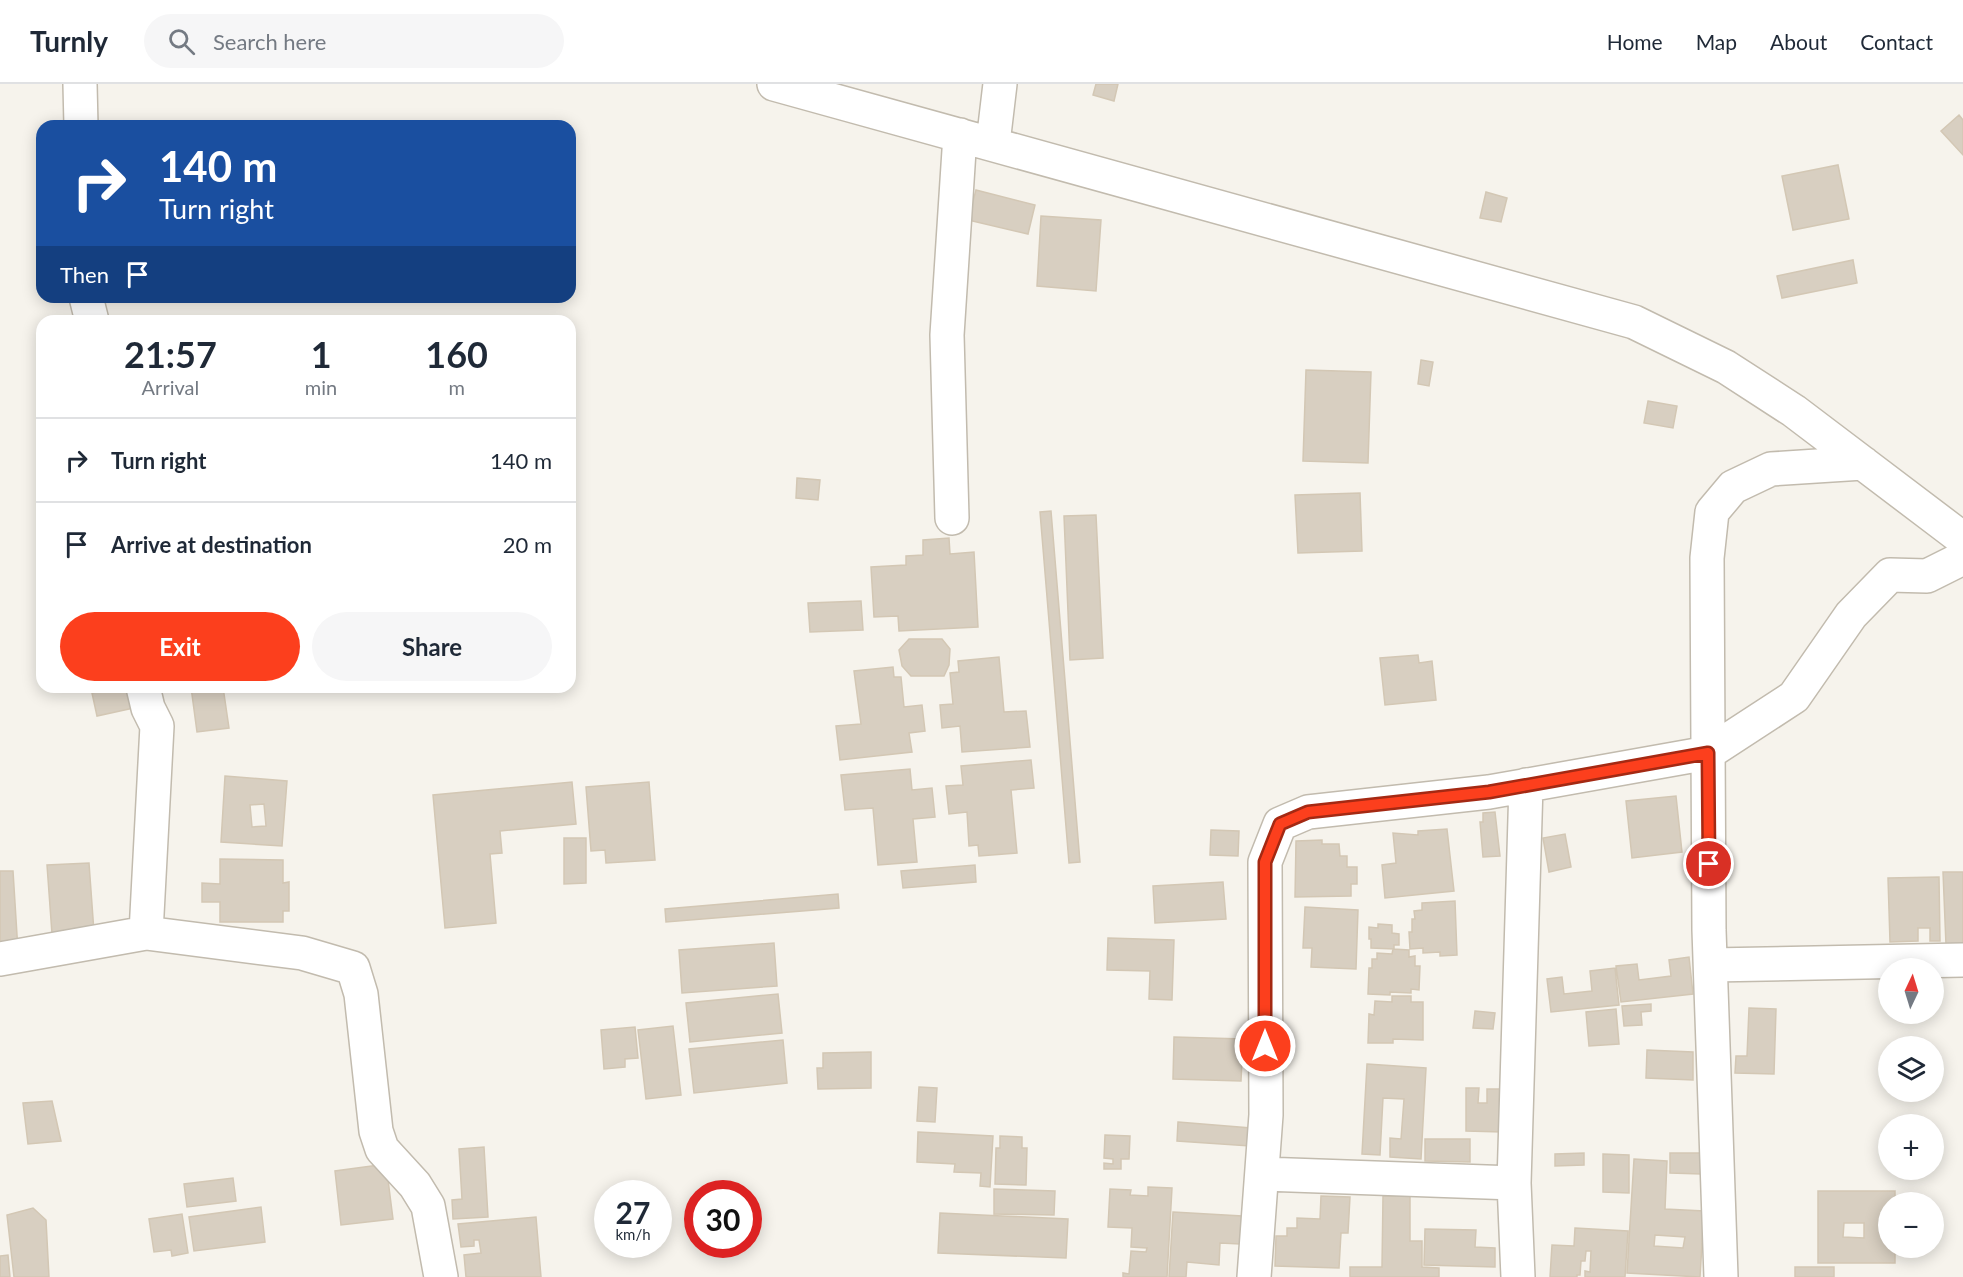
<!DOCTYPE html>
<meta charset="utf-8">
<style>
:root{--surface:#fff;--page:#f6f6f7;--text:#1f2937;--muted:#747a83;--line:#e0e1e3;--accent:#fc3f1d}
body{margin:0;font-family:Lato,sans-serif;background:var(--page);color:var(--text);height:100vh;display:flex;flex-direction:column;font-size:22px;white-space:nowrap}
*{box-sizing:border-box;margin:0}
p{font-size:20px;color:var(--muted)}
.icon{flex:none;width:33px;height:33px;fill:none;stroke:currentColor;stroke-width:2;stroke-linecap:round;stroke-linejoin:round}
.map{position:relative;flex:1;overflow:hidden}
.details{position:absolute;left:36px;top:231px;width:540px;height:378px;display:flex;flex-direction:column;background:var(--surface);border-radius:18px;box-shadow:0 3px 15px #0003}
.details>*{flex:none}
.top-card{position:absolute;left:36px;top:36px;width:540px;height:183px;border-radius:18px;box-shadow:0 3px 15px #0003;background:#1a4fa0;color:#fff;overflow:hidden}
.needle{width:39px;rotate:4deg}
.controls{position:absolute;left:1878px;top:874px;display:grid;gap:12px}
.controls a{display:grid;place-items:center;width:66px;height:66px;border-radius:50%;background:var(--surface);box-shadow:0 3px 15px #0003;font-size:30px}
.speed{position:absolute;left:594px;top:1096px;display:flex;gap:12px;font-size:30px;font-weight:700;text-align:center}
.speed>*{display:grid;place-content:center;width:78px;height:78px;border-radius:50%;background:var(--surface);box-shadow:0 3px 15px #0003;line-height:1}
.speed small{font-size:15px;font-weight:400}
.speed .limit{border:9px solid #d22;background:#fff;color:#111}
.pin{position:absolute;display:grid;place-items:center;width:51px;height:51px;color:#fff;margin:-26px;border:3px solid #fff;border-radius:50%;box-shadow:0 2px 6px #0007}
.me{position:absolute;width:66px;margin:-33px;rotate:0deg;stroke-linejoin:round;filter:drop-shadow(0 0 4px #0008)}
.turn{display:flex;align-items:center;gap:21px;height:126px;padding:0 24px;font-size:27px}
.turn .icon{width:78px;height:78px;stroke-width:2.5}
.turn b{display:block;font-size:42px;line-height:51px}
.then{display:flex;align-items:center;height:57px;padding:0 24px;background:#0003;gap:12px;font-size:22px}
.eta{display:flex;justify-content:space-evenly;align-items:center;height:102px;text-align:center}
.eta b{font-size:36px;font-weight:700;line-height:42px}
.cta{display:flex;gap:12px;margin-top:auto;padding:12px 24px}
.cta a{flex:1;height:69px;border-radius:36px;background:var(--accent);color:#fff;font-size:24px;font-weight:700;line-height:69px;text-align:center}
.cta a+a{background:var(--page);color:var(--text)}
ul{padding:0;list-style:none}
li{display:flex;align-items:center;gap:18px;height:84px;padding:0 24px;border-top:2px solid var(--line)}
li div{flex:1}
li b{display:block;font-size:22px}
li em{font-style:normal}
header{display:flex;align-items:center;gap:36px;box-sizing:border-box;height:84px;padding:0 30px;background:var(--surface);border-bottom:2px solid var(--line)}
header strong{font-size:28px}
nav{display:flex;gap:33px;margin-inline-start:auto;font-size:21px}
.search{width:420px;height:54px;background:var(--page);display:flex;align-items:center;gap:15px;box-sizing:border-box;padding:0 21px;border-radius:33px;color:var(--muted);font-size:22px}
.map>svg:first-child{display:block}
</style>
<header>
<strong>Turnly</strong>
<div class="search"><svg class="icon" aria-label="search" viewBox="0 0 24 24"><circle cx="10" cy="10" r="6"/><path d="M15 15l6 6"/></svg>Search here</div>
<nav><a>Home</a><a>Map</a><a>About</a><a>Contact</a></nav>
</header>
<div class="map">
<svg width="1963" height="1193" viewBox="0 0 1963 1193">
<rect width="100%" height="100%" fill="#f6f3ec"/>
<path fill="#d8cfc1" stroke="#d3c7b4" stroke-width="1.5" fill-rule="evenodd" d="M1096,0H1118L1114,17L1093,11Z
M1959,31L1963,36V71L1941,47Z
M1838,81L1849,135L1793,146L1782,92Z
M976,106L1035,121L1028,150L968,136Z
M1486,108L1507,114L1501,138L1480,134Z
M1041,132L1101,136L1096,207L1037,202Z
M1853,176L1857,199L1782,214L1777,192Z
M1421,276L1433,278L1429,302L1418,300Z
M1306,286L1371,288L1368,379L1303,377Z
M1648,317L1677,322L1673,344L1644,339Z
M797,394L820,396L818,416L796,414Z
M1360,409L1362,467L1298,469L1295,411Z
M1051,427L1080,778L1069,779L1040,428Z
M1096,431L1103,574L1070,576L1064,432Z
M949,454L950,470L974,468L978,543L899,547L898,532L874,533L871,483L906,481V472L923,471V456Z
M861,517L863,546L810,548L808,519Z
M909,555H942L950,565L949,581L944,592H911L902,582L899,566Z
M1418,571L1419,579L1432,577L1436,616L1385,621L1380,574Z
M999,573L1004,628L1026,627L1030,663L962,668L960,642L942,644L940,621L953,620L950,589L959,588L958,577Z
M893,583L894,593H901L904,623L922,621L925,647L909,649L912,668L840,676L836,642L861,640L854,587Z
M120,603H129L134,624L97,632L92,609Z
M191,603H223L229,644L197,648Z
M1031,676L1034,704L1011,706L1017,769L979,772L978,761L969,762L967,728L949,730L946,702L963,701L961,682Z
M910,685L912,706L932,704L935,733L913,735L917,778L878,781L873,724L845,726L841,691Z
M225,692L287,697L282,762L221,758ZM264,720L266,742L252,743L250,721Z
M572,698L576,740L500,747L502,769L490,770L496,839L445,844L433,711Z
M649,698L655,776L606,779L605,766L591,767L586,703Z
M1676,712L1682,768L1632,774L1626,717Z
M1495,728L1500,772L1483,773L1480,738H1483V729Z
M1447,745L1454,807L1385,814L1382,781L1396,779L1393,749L1418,751V747Z
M1211,746L1239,747L1238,772L1210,771Z
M1565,750L1571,783L1549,788L1543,754Z
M564,754H586V799L564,800Z
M1322,756V760H1339L1340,772H1347V783H1357V800H1351V812L1295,813L1296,757Z
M220,775L283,776V799L289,798V827H283V838H220V818H202V799L220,800Z
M89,779L94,848L52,850L47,781Z
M975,781L976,798L903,804L901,787Z
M0,787H13L18,867L0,865Z
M1943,788H1963V861H1946Z
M1939,793L1940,857H1930V844H1918V857L1890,858L1888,794Z
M1223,798L1226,835L1155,839L1153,802Z
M838,810L839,824L666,838L665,825Z
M1455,817L1457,871L1440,872V868L1423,869V864L1410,865L1409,848H1412V835H1415L1414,827L1422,826V819Z
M1305,823L1358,826L1356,885L1311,883L1312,864H1303Z
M1378,840L1392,841V849L1399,850V861H1394V865L1371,864V855H1369V843L1378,844Z
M1108,854L1174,856L1172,916L1149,915L1150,887L1107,886Z
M774,859L777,902L682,909L679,866Z
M1393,865L1409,866V873L1415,872V882H1420L1419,906L1411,905V909L1390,908V911L1368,910L1369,884H1372V875H1377V869L1392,870Z
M1689,873L1693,910L1621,918L1616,882L1637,880L1639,896L1671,892L1669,876Z
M1615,884L1619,921L1551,928L1547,895L1562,893L1564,910L1592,907L1590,887Z
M778,910L782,949L690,958L686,919Z
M1392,912H1411V918H1423V956L1393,955V959H1368L1369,930L1374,931L1375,917L1392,918Z
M1651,920V927L1641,928L1642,941L1624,942L1622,922Z
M1749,924L1776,925L1774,990L1735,989L1736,972H1747Z
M1616,925L1619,960L1589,962L1586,928Z
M1475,927L1495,929L1493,945L1473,944Z
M673,942L681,1011L646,1015L638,946Z
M635,943L638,974L625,975V983L604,985L601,946Z
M1174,953L1243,955L1241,997L1173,995Z
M783,956L787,999L694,1009L689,965Z
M1647,966L1693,968V996L1646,994Z
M871,968V1004L818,1005L817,984H823V969Z
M1367,980L1426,984L1421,1075L1390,1073V1054L1401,1055L1404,1015L1383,1014L1380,1071L1362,1070Z
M919,1003L937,1004L935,1038L917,1037Z
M1466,1004H1479L1478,1019H1487V1005H1503L1502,1048L1466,1047Z
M52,1017L61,1057L28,1060L23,1019Z
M1178,1038L1251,1044L1250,1062L1177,1057Z
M918,1048L993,1052L990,1103L980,1102L981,1089L954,1088L955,1080L917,1078Z
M1105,1051L1130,1052L1129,1075H1121V1085H1104V1079L1113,1080V1075L1104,1074Z
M1000,1052L1022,1053V1064H1027L1026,1101L995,1100L996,1064H1000Z
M1425,1055H1470V1078L1425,1077Z
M484,1063L488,1133L453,1135L452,1116L462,1115L459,1065Z
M1584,1069V1081L1555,1082V1070Z
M1670,1069H1701V1090L1670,1089Z
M1603,1070L1629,1071V1109L1603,1108Z
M1634,1075L1667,1077L1665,1125L1704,1127L1700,1193L1627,1189ZM1655,1151L1685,1153L1683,1164L1654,1162Z
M386,1080L393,1135L341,1141L335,1087Z
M233,1094L236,1117L187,1123L184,1100Z
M1148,1103L1172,1104L1167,1193H1123V1189L1129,1190L1131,1167L1146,1168L1147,1164L1131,1163L1132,1144L1108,1143L1110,1105L1131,1106L1130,1111L1148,1112Z
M994,1105L1055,1107L1054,1131L994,1130Z
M1818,1107H1895V1119H1888V1164H1895V1179H1818ZM1844,1139H1864V1154L1843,1153Z
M1321,1112L1350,1113L1348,1149H1341L1339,1184L1275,1182L1276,1152H1287V1144H1297V1134L1320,1135Z
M1383,1112H1410V1157H1422V1183L1439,1184V1193H1350V1183H1382Z
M261,1123L265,1158L194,1167L189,1133Z
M33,1124L46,1136L49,1193H14L7,1131Z
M1173,1128L1242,1132L1240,1160L1220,1159L1219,1181L1187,1178L1186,1193H1169Z
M940,1129L1068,1135L1066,1174L938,1169Z
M182,1130L188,1169L172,1172L171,1166L154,1168L149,1135Z
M536,1133L541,1193H466L464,1171L481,1169L479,1156H474V1162L461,1163L458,1140Z
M1575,1144L1628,1147L1625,1193H1585V1187L1590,1188L1591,1167H1586L1585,1177H1581L1580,1191H1577V1193H1550L1552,1161L1574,1162Z
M1425,1145L1476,1146L1475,1163L1495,1164V1183L1424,1181Z
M8,1171L10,1193H0V1172Z
M1795,1183H1834V1193H1795Z"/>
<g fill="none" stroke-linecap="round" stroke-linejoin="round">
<defs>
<path id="minor" d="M80,0L81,42
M774,0L1634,238L1726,283L1794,327L1963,455
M993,59L1000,0
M86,213L92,237
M952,434L947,251L960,51
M143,603L148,624L157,642L146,849L302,869L353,884L361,910L376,1047L382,1065L415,1101L428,1122L441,1193
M0,875L146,849
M1711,881L1963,876
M1262,1090L1514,1099
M1254,1193L1266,1031L1265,778L1280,740L1308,728L1489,708L1708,669L1794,613L1851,531L1890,491L1927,492L1963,474
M1518,1193L1514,1099L1526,701
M1721,1193L1709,846L1707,474L1712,428L1733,403L1771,385L1863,379"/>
</defs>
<use href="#minor" stroke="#c2bbae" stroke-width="36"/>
<use href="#minor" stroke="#fff" stroke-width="33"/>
</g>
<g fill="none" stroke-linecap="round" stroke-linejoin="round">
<defs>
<path id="route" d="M1265,962V778L1280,740L1308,728L1489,708L1708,669L1709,780"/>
</defs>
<use href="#route" stroke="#a42913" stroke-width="15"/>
<use href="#route" stroke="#fc3f1d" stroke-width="10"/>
</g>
</svg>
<div class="controls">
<a><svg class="needle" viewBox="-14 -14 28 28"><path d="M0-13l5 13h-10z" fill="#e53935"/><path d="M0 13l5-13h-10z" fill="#747a83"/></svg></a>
<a><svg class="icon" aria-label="layers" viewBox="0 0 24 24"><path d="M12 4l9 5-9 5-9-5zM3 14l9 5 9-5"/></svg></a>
<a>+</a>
<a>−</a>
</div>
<div class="speed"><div>27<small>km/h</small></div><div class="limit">30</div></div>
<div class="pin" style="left:1709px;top:780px;background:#d93025"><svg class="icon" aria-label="arrive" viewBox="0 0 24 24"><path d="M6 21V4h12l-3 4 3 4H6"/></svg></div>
<svg class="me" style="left:1265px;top:962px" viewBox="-20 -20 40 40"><circle r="17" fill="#fc3f1d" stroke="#fff" stroke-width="3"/><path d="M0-11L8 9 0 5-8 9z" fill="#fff"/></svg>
<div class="top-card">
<div class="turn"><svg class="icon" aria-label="right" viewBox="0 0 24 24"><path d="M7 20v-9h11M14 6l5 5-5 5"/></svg><div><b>140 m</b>Turn right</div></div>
<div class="then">Then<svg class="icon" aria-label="arrive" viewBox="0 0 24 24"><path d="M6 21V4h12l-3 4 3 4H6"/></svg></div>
</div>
<section class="details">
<div class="eta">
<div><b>21:57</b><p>Arrival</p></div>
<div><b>1</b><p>min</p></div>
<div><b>160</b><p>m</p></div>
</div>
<ul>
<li><svg class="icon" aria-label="right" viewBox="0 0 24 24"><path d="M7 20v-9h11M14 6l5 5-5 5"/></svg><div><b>Turn right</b></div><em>140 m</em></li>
<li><svg class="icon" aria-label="arrive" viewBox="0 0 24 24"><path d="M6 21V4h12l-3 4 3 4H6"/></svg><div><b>Arrive at destination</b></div><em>20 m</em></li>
</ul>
<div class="cta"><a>Exit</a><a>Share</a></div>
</section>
</div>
